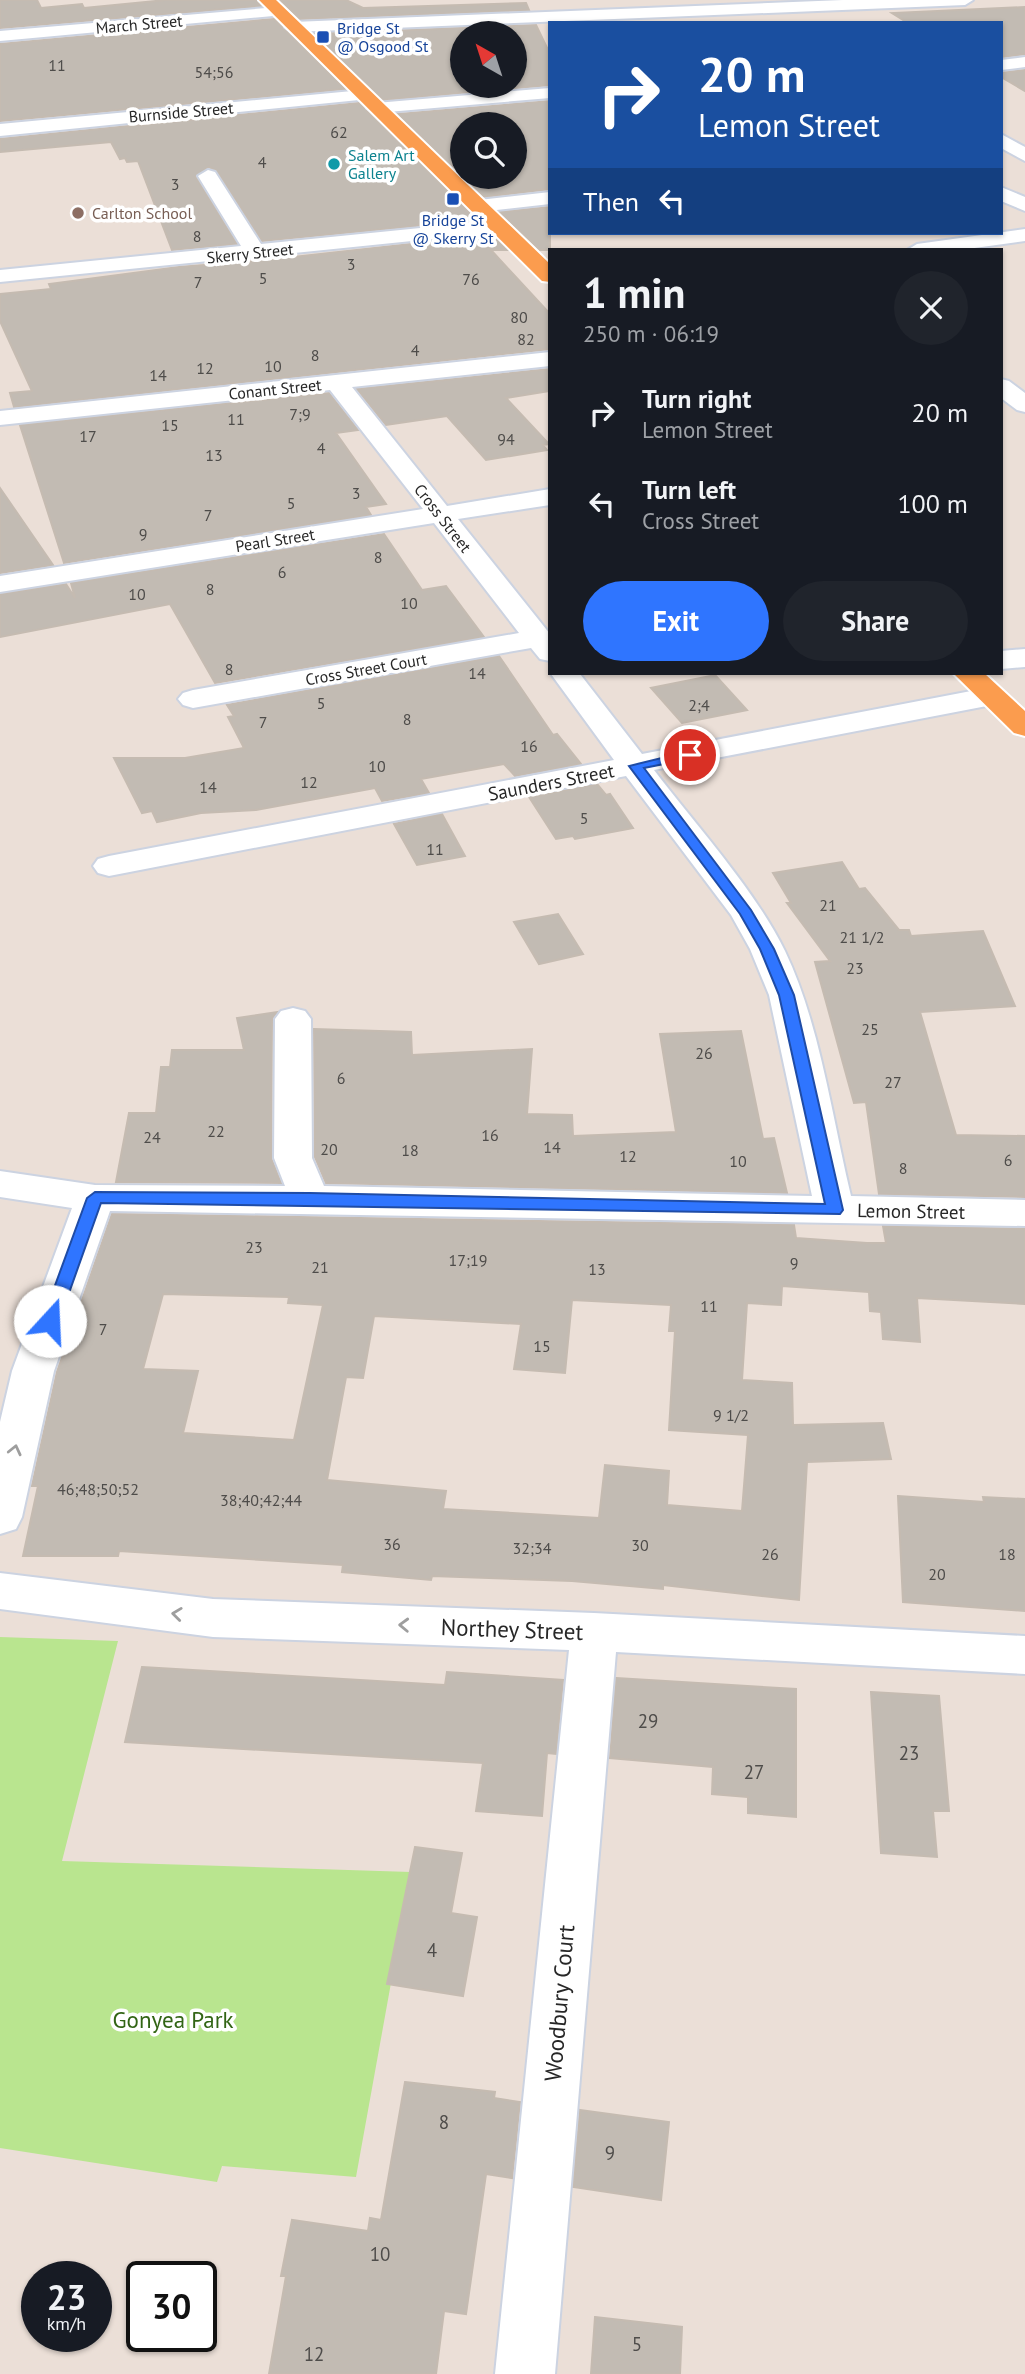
<!DOCTYPE html>
<meta charset="utf-8">
<style>
:root{--surface:#171b24;--page:#20242c;--text:#f1f3f6;--muted:#9ea1a6;--accent:#2f75ff}
body{margin:0;font-family:"PT Sans",sans-serif;background:var(--page);color:var(--text);height:100vh;display:flex;flex-direction:column;font-size:26px;white-space:nowrap}
*{box-sizing:border-box;margin:0}
p{font-size:23px;color:var(--muted)}
.icon{flex:none;width:38px;height:38px;fill:none;stroke:currentColor;stroke-width:2;stroke-linecap:round;stroke-linejoin:round}
.map{position:relative;flex:1;overflow:hidden}
.drawer{position:absolute;left:548px;top:248px;width:455px;height:427px;display:flex;flex-direction:column;background:var(--surface);border-radius:0px;box-shadow:0 2px 5px #0004}
.drawer>*{flex:none}
.top-card{position:absolute;left:548px;top:21px;width:455px;height:214px;border-radius:0px;box-shadow:0 2px 5px #0004;background:#1a4fa0;color:#fff;overflow:hidden}
.needle{width:46px;rotate:321deg}
.buttons{position:absolute;left:450px;top:21px;display:grid;gap:14px}
.buttons a{display:grid;place-items:center;width:77px;height:77px;border-radius:50%;background:var(--surface);box-shadow:0 2px 5px #0004;font-size:35px}
.speed{position:absolute;left:21px;top:2261px;display:flex;gap:14px;font-size:35px;font-weight:700;text-align:center}
.speed>*{display:grid;place-content:center;width:91px;height:91px;border-radius:50%;background:var(--surface);box-shadow:0 2px 5px #0004;line-height:1}
.speed small{font-size:18px;font-weight:400}
.speed .limit{border:4px solid #111;border-radius:10px;background:#fff;color:#111}
.pin{position:absolute;display:grid;place-items:center;width:60px;height:60px;color:#fff;margin:-30px;border:4px solid #fff;border-radius:50%;box-shadow:0 2px 7px #0007}
.me{position:absolute;width:77px;margin:-38px;rotate:20deg;stroke-linejoin:round;filter:drop-shadow(0 0 5px #0008)}
.turn{display:flex;align-items:center;gap:24px;height:147px;padding:0 35px;font-size:32px}
.turn .icon{width:91px;height:91px;stroke-width:2.5}
.turn b{display:block;font-size:49px;line-height:60px}
.then{display:flex;align-items:center;height:66px;padding:0 35px;background:#0003;gap:14px;font-size:26px}
.round{display:grid;place-items:center;flex:none;width:74px;height:74px;border-radius:37px;background:var(--page)}
.headline{display:flex;align-items:center;justify-content:space-between;height:119px;padding:0 35px}
h1{font-size:42px;font-weight:700;line-height:52px}
.cta{display:flex;gap:14px;margin-top:auto;padding:14px 35px}
.cta a{flex:1;height:80px;border-radius:42px;background:var(--accent);color:#fff;font-size:28px;font-weight:700;line-height:80px;text-align:center}
.cta a+a{background:var(--page);color:var(--text)}
ul{padding:0;list-style:none}
li{display:flex;align-items:center;gap:21px;height:91px;padding:0 35px}
li div{flex:1}
li b{display:block;font-size:26px}
li em{font-style:normal}
.map>svg:first-child{display:block}
</style>
<div class="map">
<svg width="1025" height="2374" viewBox="0 0 1025 2374">
<rect width="100%" height="100%" fill="#ebdfd7"/>
<path fill="#b9e58f" d="M0,1637L118,1641L62,1861L411,1872L356,2177L222,2166L217,2182L0,2148Z"/>
<path fill="#c2bbb3" stroke="#c5bbb1" stroke-width="2" fill-rule="evenodd" d="M0,0H37L41,8L82,4L84,8L166,0H256L261,6L0,28Z
M280,0H346L363,8L526,3L529,10L300,19Z
M1025,7V54L1001,57V23H908L892,13Z
M274,19L345,89L0,121V44Z
M536,25L550,54V85L383,100L315,34ZM462,33H514V86H462Z
M1025,70V91L1001,77V73Z
M550,101V189L484,197L463,177H514V124H462V176L398,114Z
M359,103L477,220L262,241L217,171L209,167L196,177L237,244L172,250L138,161L127,162L125,158L120,159L111,142L0,152V139Z
M550,207V250H540L500,212Z
M492,235L507,250H491L550,314V349L14,407L10,393L32,391L0,321V294L51,289L49,284L179,267L257,261Z
M550,369V391L506,398L549,444L543,445L547,450L486,460L447,416L386,425L357,389Z
M329,393L358,430L336,433L386,504L366,507L371,515L64,563L20,425Z
M0,488L53,565L0,573Z
M384,534L422,590L446,586L484,637L215,683L170,604L0,637V594L66,584L75,598L71,583Z
M499,656L553,735L557,734L581,764L515,776L504,764L421,779L429,793L382,801L375,788L256,810L201,813L157,822L152,811L142,813L114,758H185L244,748L228,717L234,716L227,705Z
M715,675L747,710L682,723L651,688Z
M597,784L606,795L610,794L633,828L575,839L573,836L556,839L529,797Z
M442,814L465,856L417,865L394,824Z
M842,862L859,889L865,888L899,930H909L911,936L983,931L1015,1006L920,1012L956,1135L1025,1136V1197L879,1194L866,1102L854,1103L815,962L830,961L787,903H791L773,873Z
M558,914L583,954L539,964L514,922Z
M277,1012L272,1019L271,1158L281,1183L116,1182L129,1113H156L161,1067H170L172,1050H244L237,1018Z
M314,1029L411,1032L412,1055L532,1049L527,1114L572,1115L573,1136L676,1132L660,1034L741,1031L763,1139L774,1138L787,1193L326,1183L315,1157Z
M112,1214L794,1225L796,1238L867,1243H886L883,1226L1025,1229V1304L917,1298L920,1342L883,1339L881,1312L870,1311L869,1292L782,1286L781,1305L747,1303L742,1380L792,1383L793,1425L883,1423L891,1459L807,1462L799,1600L663,1585V1589L572,1581L432,1576L431,1580L342,1572L343,1565L119,1551L118,1556H23L38,1486H32L57,1372ZM163,1294L289,1297L288,1303L323,1305L294,1440L183,1433L198,1371L143,1369ZM572,1300L671,1305L669,1331H675L669,1430L748,1435L742,1511L667,1505L669,1471L605,1465L599,1518L443,1509L446,1491L327,1480L346,1377L363,1378L374,1316L521,1324L514,1369L565,1373Z
M898,1496L984,1502L983,1497L1025,1499V1611L903,1602Z
M142,1667L445,1685L447,1672L563,1680L556,1754L547,1753L542,1816L476,1811L483,1763L125,1742Z
M616,1678L796,1689V1817L748,1813V1797L712,1794L713,1767L610,1758Z
M871,1692L939,1696L949,1811H933L937,1857L881,1853Z
M415,1847L462,1853L451,1913L477,1917L463,1996L387,1984Z
M405,2082L495,2092L494,2098L520,2102L512,2178L486,2174L466,2314L444,2311L436,2374H269L286,2276H281L292,2220L368,2231L370,2218L381,2220Z
M580,2110L669,2122L661,2200L573,2187Z
M595,2317L682,2327L680,2374H591Z"/>
<g fill="none" stroke-linecap="round" stroke-linejoin="round">
<defs>
<path id="minor" d="M843,0H973L965,5L293,32L285,27L293,22Z
M278,7L286,12L284,15L0,41V31Z
M1025,57V67L1001,70V60Z
M550,88V98L376,113L367,108L376,103Z
M363,90L372,95L369,99L0,136V124Z
M1001,134L1025,147V161L1001,148Z
M208,170L215,172L261,244L500,220L510,226L500,232L265,256L256,259L249,257L0,282V270L241,246L198,176Z
M1001,187L1025,197V211L1001,201Z
M550,192V204L479,212L469,206L479,200Z
M1025,229V241L960,250H907L917,244Z
M550,352V366L352,387L447,506L550,489V505L458,519L550,634V661L540,659L531,648L193,708L183,705L178,699L183,693L193,690L519,633L434,523L0,592V576L423,509L330,390L0,425V411Z
M1001,379L1009,381L1025,393V412L1017,410L1001,398Z
M1025,649V667L1001,669V651Z
M551,674H580L642,754L992,687L1002,690L1007,696L1002,702L992,705L654,770C695,824 756,891 785,951C820,1024 832,1117 851,1196L1025,1200V1226L110,1211L54,1371L22,1517L16,1529L0,1534V1422L12,1371L72,1208L0,1197V1171L95,1185L285,1186L274,1158L275,1019L281,1011L293,1008L305,1011L311,1019L312,1158L324,1186L812,1196L769,995L750,949L731,915L626,776L109,876L98,873L93,866L98,859L109,856L614,760Z
M0,1573L213,1599L594,1613L1025,1636V1674L616,1652L555,2374H495L569,1650L213,1637L0,1609Z"/>
<path id="trunk" d="M259,0H276L550,264V282L542,281Z
M954,674H985L1025,711V736L1014,733Z"/>
</defs>
<use href="#minor" stroke="#ccd3e1" stroke-width="4"/>
<use href="#trunk" stroke="#fff" stroke-width="4"/>
<use href="#minor" fill="#fff" fill-rule="evenodd"/>
<use href="#trunk" fill="#fb9c4e" fill-rule="evenodd"/>
</g>
<defs><path id="oneway-chevron" d="M-2-3.5L2.5 0L-2 3.5" fill="none" stroke-width="1.6" stroke-linecap="round" stroke-linejoin="round" transform="scale(1.75)"/></defs>
<g stroke="#9e9e9e">
<use href="#oneway-chevron" transform="translate(15 1450) rotate(-77)"/>
<use href="#oneway-chevron" transform="translate(177 1614) rotate(-173)"/>
<use href="#oneway-chevron" transform="translate(404 1625) rotate(-178)"/>
</g>
<path fill="#2f75ff" stroke="#1f4ca6" stroke-width="2" d="M690,751L696,755L694,758L644,768L751,910L774,949L794,995L843,1210L840,1214L101,1203L59,1321L50,1327L44,1326L42,1321L87,1198L95,1192L310,1193L825,1204L779,995L760,949L740,914L629,766Z"/>
<g fill="#1a4fb4" stroke="#fff" stroke-width="2.5">
<rect x="316" y="30" width="14" height="14" rx="3.5"/>
<rect x="446" y="192" width="14" height="14" rx="3.5"/>
</g>
<circle fill="#0f9aa8" stroke="#fff" stroke-width="2.5" cx="334" cy="164" r="7"/>
<circle fill="#8d6e63" stroke="#fff" stroke-width="2.5" cx="78" cy="213" r="7"/>
<g text-anchor="middle" dominant-baseline="central" stroke-width="7" stroke-linejoin="round" paint-order="stroke">
<g font-size="16" fill="#272727" stroke="#fff">
<text transform="translate(139 24) rotate(-5)">March Street</text>
<text transform="translate(181 112) rotate(-5)">Burnside Street</text>
<text transform="translate(250 253) rotate(-6)">Skerry Street</text>
<text transform="translate(275 389) rotate(-6)">Conant Street</text>
<text transform="translate(443 518) rotate(52)">Cross Street</text>
<text transform="translate(275 540) rotate(-9)">Pearl Street</text>
<text transform="translate(366 669) rotate(-10)">Cross Street Court</text>
</g>
<g font-size="16" fill="#164399" stroke="#fff" text-anchor="start">
<text x="337" y="28">Bridge St<tspan x="337" dy="18">@ Osgood St</tspan></text>
<text x="453" y="220" text-anchor="middle">Bridge St<tspan x="453" dy="18">@ Skerry St</tspan></text>
</g>
<g font-size="16" fill="#4e4c4a">
<text x="57" y="65">11</text>
<text x="214" y="72">54;56</text>
<text x="339" y="132">62</text>
<text x="262" y="162">4</text>
<text x="175" y="184">3</text>
<text x="197" y="236">8</text>
<text x="351" y="264">3</text>
<text x="263" y="278">5</text>
<text x="471" y="279">76</text>
<text x="198" y="282">7</text>
<text x="519" y="317">80</text>
<text x="526" y="339">82</text>
<text x="415" y="350">4</text>
<text x="315" y="355">8</text>
<text x="273" y="366">10</text>
<text x="205" y="368">12</text>
<text x="158" y="375">14</text>
<text x="300" y="414">7;9</text>
<text x="236" y="419">11</text>
<text x="170" y="425">15</text>
<text x="88" y="436">17</text>
<text x="506" y="439">94</text>
<text x="321" y="448">4</text>
<text x="214" y="455">13</text>
<text x="356" y="493">3</text>
<text x="291" y="503">5</text>
<text x="208" y="515">7</text>
<text x="143" y="534">9</text>
<text x="378" y="557">8</text>
<text x="282" y="572">6</text>
<text x="210" y="589">8</text>
<text x="137" y="594">10</text>
<text x="409" y="603">10</text>
<text x="229" y="669">8</text>
<text x="477" y="673">14</text>
<text x="321" y="703">5</text>
<text x="699" y="705">2;4</text>
<text x="407" y="719">8</text>
<text x="263" y="722">7</text>
<text x="529" y="746">16</text>
<text x="377" y="766">10</text>
<text x="309" y="782">12</text>
<text x="208" y="787">14</text>
<text x="584" y="818">5</text>
<text x="435" y="849">11</text>
<text x="828" y="905">21</text>
<text x="862" y="937">21 1/2</text>
<text x="855" y="968">23</text>
<text x="870" y="1029">25</text>
<text x="704" y="1053">26</text>
<text x="341" y="1078">6</text>
<text x="893" y="1082">27</text>
<text x="216" y="1131">22</text>
<text x="490" y="1135">16</text>
<text x="152" y="1137">24</text>
<text x="552" y="1147">14</text>
<text x="329" y="1149">20</text>
<text x="410" y="1150">18</text>
<text x="628" y="1156">12</text>
<text x="1008" y="1160">6</text>
<text x="738" y="1161">10</text>
<text x="903" y="1168">8</text>
<text x="254" y="1247">23</text>
<text x="468" y="1260">17;19</text>
<text x="794" y="1263">9</text>
<text x="320" y="1267">21</text>
<text x="597" y="1269">13</text>
<text x="709" y="1306">11</text>
<text x="103" y="1329">7</text>
<text x="542" y="1346">15</text>
<text x="731" y="1415">9 1/2</text>
<text x="98" y="1489">46;48;50;52</text>
<text x="261" y="1500">38;40;42;44</text>
<text x="392" y="1544">36</text>
<text x="640" y="1545">30</text>
<text x="532" y="1548">32;34</text>
<text x="770" y="1554">26</text>
<text x="1007" y="1554">18</text>
<text x="937" y="1574">20</text>
</g>
<g font-size="16" fill="#0d838f" stroke="#fff" text-anchor="start">
<text x="348" y="155">Salem Art<tspan x="348" dy="18">Gallery</tspan></text>
</g>
<g font-size="16" fill="#785e54" stroke="#fff" text-anchor="start">
<text x="92" y="213">Carlton School</text>
</g>
<g font-size="19" fill="#272727" stroke="#fff">
<text transform="translate(551 782) rotate(-11)">Saunders Street</text>
<text transform="translate(911 1211) rotate(1)">Lemon Street</text>
</g>
<g font-size="19" fill="#4e4c4a">
<text x="648" y="1721">29</text>
<text x="909" y="1753">23</text>
<text x="754" y="1772">27</text>
<text x="432" y="1950">4</text>
<text x="444" y="2122">8</text>
<text x="610" y="2153">9</text>
<text x="380" y="2254">10</text>
<text x="637" y="2344">5</text>
<text x="314" y="2354">12</text>
</g>
<g font-size="23" fill="#272727" stroke="#fff">
<text transform="translate(512 1629) rotate(2)">Northey Street</text>
<text transform="translate(559 2003) rotate(-85)">Woodbury Court</text>
</g>
<g font-size="23" fill="#326515" stroke="#fff">
<text x="173" y="2019">Gonyea Park</text>
</g>
</g>
</svg>
<div class="buttons">
<a><svg class="needle" viewBox="-14 -14 28 28"><path d="M0-13l5 13h-10z" fill="#e53935"/><path d="M0 13l5-13h-10z" fill="#9ea1a6"/></svg></a>
<a><svg class="icon" aria-label="search" viewBox="0 0 24 24"><circle cx="10" cy="10" r="6"/><path d="M15 15l6 6"/></svg></a>
</div>
<div class="speed"><div>23<small>km/h</small></div><div class="limit">30</div></div>
<div class="pin" style="left:690px;top:755px;background:#d93025"><svg class="icon" aria-label="arrive" viewBox="0 0 24 24"><path d="M6 21V4h12l-3 4 3 4H6"/></svg></div>
<svg class="me" style="left:50px;top:1321px" viewBox="-20 -20 40 40"><circle r="19" fill="#fff"/><path d="M0-13L10 11 0 6-10 11z" fill="#2f75ff"/></svg>
<div class="top-card">
<div class="turn"><svg class="icon" aria-label="right" viewBox="0 0 24 24"><path d="M7 20v-9h11M14 6l5 5-5 5"/></svg><div><b>20 m</b>Lemon Street</div></div>
<div class="then">Then<svg class="icon" aria-label="left" viewBox="0 0 24 24"><path d="M17 20v-9H6M10 6l-5 5 5 5"/></svg></div>
</div>
<section class="drawer">
<div class="headline"><div><h1>1 min</h1><p>250 m · 06:19</p></div><a class="round"><svg class="icon" aria-label="close" viewBox="0 0 24 24"><path d="M6 6l12 12M18 6L6 18"/></svg></a></div>
<ul>
<li><svg class="icon" aria-label="right" viewBox="0 0 24 24"><path d="M7 20v-9h11M14 6l5 5-5 5"/></svg><div><b>Turn right</b><p>Lemon Street</p></div><em>20 m</em></li>
<li><svg class="icon" aria-label="left" viewBox="0 0 24 24"><path d="M17 20v-9H6M10 6l-5 5 5 5"/></svg><div><b>Turn left</b><p>Cross Street</p></div><em>100 m</em></li>
</ul>
<div class="cta"><a>Exit</a><a>Share</a></div>
</section>
</div>
